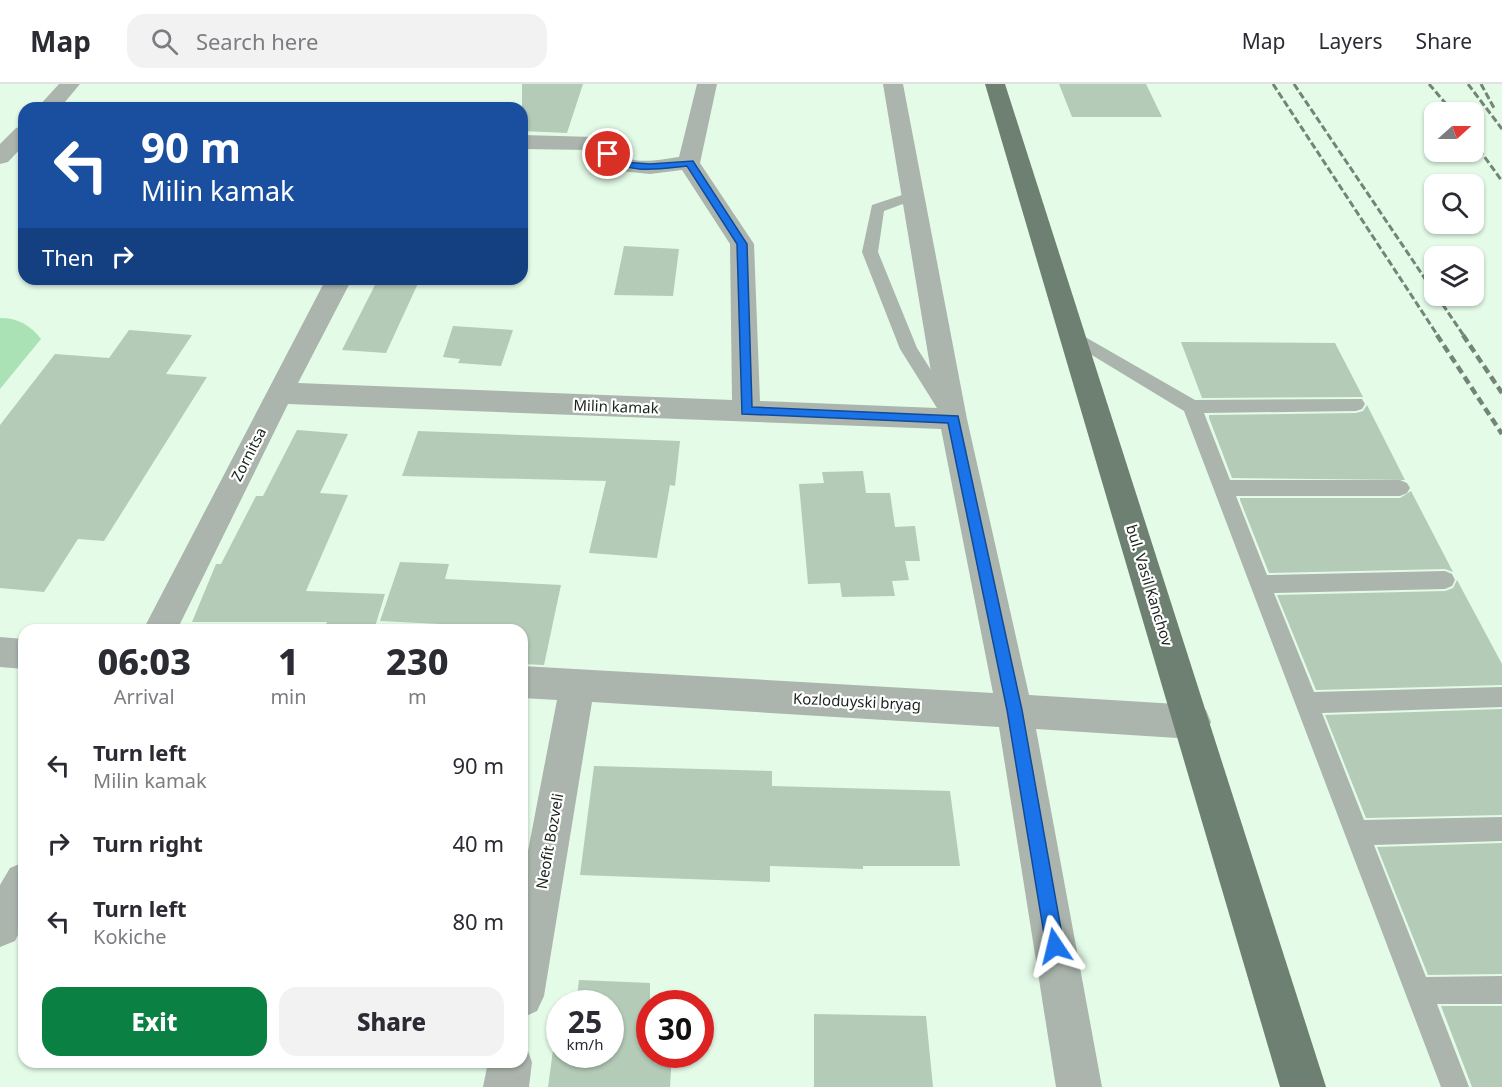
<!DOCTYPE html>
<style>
:root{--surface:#fff;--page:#f2f2f3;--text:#2b2b33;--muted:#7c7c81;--line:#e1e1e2;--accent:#0b8043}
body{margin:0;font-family:"Noto Sans",sans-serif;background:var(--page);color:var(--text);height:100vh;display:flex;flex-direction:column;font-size:22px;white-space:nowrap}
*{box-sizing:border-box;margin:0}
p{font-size:20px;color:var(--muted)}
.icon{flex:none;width:33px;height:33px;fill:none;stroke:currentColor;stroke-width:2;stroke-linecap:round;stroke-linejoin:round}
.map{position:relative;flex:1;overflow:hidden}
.panel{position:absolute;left:18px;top:540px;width:510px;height:444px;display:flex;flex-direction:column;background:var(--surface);border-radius:18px;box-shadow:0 2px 4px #0004}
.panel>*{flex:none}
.hud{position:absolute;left:18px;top:18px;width:510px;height:183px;border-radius:18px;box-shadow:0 2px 4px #0004;background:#1a4fa0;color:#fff;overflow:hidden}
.needle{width:39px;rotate:69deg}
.fabs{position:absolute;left:1424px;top:18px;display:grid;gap:12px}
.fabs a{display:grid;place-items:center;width:60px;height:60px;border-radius:12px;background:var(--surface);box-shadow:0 2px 4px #0004;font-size:30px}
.speed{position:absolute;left:546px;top:906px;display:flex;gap:12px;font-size:30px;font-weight:700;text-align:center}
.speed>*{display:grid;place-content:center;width:78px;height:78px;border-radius:50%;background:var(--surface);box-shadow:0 2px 4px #0004;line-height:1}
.speed small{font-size:15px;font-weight:400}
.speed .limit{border:9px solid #d22;background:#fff;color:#111}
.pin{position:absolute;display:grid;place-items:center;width:51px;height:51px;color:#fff;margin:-26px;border:3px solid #fff;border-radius:50%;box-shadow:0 2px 6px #0007}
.me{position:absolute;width:66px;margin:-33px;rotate:350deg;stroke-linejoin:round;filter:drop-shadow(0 0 4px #0008)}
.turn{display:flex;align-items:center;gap:21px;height:126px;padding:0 24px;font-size:27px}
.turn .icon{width:78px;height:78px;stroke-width:2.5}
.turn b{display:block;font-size:42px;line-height:51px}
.then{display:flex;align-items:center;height:57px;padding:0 24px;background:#0003;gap:12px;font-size:22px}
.eta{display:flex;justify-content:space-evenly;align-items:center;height:102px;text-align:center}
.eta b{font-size:36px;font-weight:800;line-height:42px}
.action{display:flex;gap:12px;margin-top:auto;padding:12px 24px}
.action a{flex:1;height:69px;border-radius:18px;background:var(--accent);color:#fff;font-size:24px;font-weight:800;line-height:69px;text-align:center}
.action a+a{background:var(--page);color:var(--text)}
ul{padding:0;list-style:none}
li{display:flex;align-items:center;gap:18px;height:78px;padding:0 24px}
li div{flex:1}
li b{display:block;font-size:22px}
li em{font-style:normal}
header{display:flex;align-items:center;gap:36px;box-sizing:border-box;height:84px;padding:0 30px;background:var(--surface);border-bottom:2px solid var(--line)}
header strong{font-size:28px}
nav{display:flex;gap:33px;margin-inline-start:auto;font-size:21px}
.search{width:420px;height:54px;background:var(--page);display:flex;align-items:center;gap:15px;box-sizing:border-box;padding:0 21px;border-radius:18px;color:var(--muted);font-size:22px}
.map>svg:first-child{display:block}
</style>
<header>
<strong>Map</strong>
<div class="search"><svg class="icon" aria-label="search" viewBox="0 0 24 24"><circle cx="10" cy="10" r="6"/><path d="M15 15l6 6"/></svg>Search here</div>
<nav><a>Map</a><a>Layers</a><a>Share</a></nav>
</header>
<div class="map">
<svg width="1502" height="1003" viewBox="0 0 1502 1003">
<rect width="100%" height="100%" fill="#e4fbe8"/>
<path fill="#aae2b6" d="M0,234C18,234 30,241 41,255L0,305Z"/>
<path fill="#b4cbb8" d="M522,0H583L567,49L522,47Z
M1059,0H1146L1162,33H1072Z
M624,162L679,165L673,212L614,211Z
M378,195H420L386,269L342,266Z
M453,242L513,246L501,282L458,279L460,275L443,273Z
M129,246L192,251L166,290L207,293L104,457L78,455L44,508L0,504V341L55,270L109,274Z
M1181,258L1335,259L1363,313L1202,314Z
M1367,321L1405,396L1232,394L1209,334V331L1356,329L1363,327Z
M297,346L348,350L320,409L348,411L306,507L385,510L374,546H324L327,538H192L216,480H221L256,412H263Z
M418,347L680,357L675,402L670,401L657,474L589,469L606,397L402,392Z
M863,387L866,409H890L895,443L915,442L920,477H905L909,496L892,497L895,512L842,513L840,499L808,500L799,400L824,399L822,388Z
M1411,407L1453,488L1445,485L1269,489L1240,416V414H1400Z
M400,478L449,480L445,495L561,501L544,581L522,580V546H479L480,542L380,537Z
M1457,496L1502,580V601L1316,606L1277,511L1445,507L1453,504Z
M1502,625V731L1366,734L1325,631Z
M594,682L772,687V702L950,707L960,782H863V785L770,782V798L580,791Z
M1502,759V890L1428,891L1377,763Z
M579,896L650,899V970H672L670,1003H548L557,937L560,938V970H610V920H576Z
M1441,922H1502V1003H1472Z
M814,930L926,932L933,1003H814Z"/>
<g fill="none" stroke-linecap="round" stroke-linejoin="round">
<path fill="#abb5ad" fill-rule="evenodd" d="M914,107L919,108L921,111L919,114L884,127L878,168L917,264L957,327L954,332H942L900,265L862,168L872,121Z
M1073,246L1195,316L1362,315L1365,320L1362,325L1356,327L1204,329L1230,396H1400L1407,399L1410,404L1407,409L1400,412H1236L1267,491L1445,487L1452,490L1455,496L1452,502L1445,505L1274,509L1314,608L1502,603V623L1322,629L1364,736L1502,733V757L1374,761L1426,893L1502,892V920H1437L1469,1003H1441L1184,327L1067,256L1064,252L1067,248Z"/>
<path fill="#abb5ad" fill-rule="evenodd" d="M59,0H80L60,24H37Z
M697,0H717L700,79L754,160L760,317L937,324L883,0H903L967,335L1029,611L1193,621L1206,626L1211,638L1206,650L1193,655L1036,645L1102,1003H1056L999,643L592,618L544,912L537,927L522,934V798L557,616L522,614V582L993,609L941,345L288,320L177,546H143L326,195H352L298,299L732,316L730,160L682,86L650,90L620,87L612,85L589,66L522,65V51L595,53C608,57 615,69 627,74C642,80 663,75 679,73Z
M24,42V61L8,78L0,80V60L16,44Z
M0,553L24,555V585L0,583Z
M24,778V839L15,857L0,863V801L10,784Z
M522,961L526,962L532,978L529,1003H483L488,978H522Z"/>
<path fill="#6e8071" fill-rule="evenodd" d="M985,0H1005L1326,1003H1280Z"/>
<path stroke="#758478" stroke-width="3" stroke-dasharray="7 3" stroke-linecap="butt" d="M1273,0L1438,252
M1294,0L1434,208
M1429,0L1453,28
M1468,0L1502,45
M1481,0L1494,24
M1473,57L1502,97
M1437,212L1464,252"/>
<path stroke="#758478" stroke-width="4.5" stroke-dasharray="8 4.5" stroke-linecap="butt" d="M1437,251L1502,350
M1463,251L1502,309"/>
</g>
<path fill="#1a73e8" stroke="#114b97" stroke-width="1.5" d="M608,67L623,78L650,80L693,77L747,160L752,323L958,332L1022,626L1064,862L1061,868L1055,870L1049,868L1046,862L1007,626L948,339L742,330L737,160L687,82C658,85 628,91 604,72L603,70Z"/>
<g text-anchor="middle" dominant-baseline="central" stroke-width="4.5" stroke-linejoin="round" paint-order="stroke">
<g font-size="15" fill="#19221b" stroke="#fff">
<text transform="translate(616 322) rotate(2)">Milin kamak</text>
<text transform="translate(248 370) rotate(-63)">Zornitsa</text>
<text transform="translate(1150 501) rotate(73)">bul. Vasil Kanchov</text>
<text transform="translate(857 617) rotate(3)">Kozloduyski bryag</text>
<text transform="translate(549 757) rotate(-80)">Neofit Bozveli</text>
</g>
</g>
</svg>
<div class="fabs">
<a><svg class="needle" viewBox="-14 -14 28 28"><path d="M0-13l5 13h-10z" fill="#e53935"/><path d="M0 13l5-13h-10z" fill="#7c7c81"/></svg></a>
<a><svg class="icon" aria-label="search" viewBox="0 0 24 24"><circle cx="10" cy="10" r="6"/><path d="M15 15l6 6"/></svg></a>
<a><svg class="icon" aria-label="layers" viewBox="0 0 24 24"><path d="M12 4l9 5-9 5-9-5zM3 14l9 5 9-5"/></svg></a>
</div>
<div class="speed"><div>25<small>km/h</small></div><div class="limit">30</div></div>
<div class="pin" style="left:608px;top:70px;background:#d93025"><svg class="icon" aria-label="arrive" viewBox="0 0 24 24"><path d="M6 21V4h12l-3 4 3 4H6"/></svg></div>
<svg class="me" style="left:1055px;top:862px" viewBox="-20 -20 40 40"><path d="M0-17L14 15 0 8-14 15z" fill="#1a73e8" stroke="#fff" stroke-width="4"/></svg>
<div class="hud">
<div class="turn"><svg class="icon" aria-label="left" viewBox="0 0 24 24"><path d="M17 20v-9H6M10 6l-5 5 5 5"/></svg><div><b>90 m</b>Milin kamak</div></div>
<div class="then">Then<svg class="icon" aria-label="right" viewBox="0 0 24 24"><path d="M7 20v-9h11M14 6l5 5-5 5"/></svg></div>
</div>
<section class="panel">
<div class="eta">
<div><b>06:03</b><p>Arrival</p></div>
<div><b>1</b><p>min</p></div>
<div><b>230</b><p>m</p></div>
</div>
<ul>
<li><svg class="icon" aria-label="left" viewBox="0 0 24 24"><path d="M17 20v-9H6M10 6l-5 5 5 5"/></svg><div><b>Turn left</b><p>Milin kamak</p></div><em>90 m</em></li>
<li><svg class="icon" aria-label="right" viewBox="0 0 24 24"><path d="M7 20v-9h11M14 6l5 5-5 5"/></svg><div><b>Turn right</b></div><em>40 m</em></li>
<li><svg class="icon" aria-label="left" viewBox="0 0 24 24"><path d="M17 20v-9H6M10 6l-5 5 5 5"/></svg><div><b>Turn left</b><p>Kokiche</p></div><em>80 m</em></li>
</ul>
<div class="action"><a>Exit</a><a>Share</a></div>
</section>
</div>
